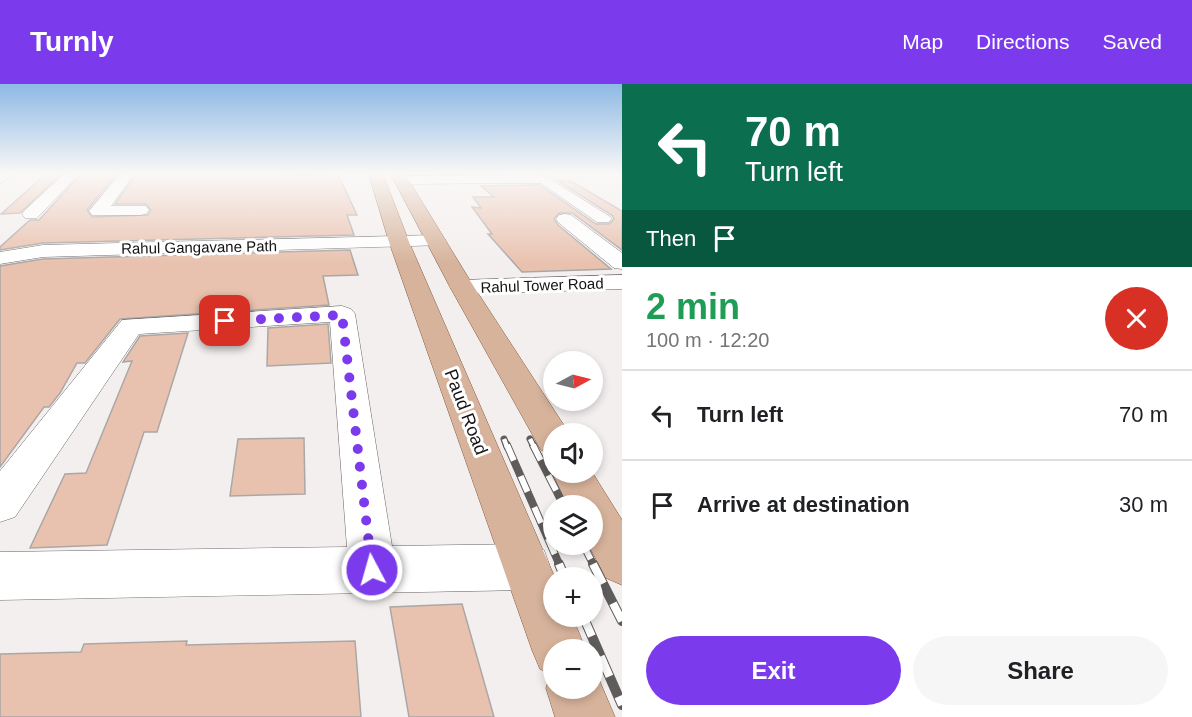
<!DOCTYPE html>
<meta charset="utf-8">
<style>
:root{--surface:#fff;--page:#f6f6f6;--text:#202124;--muted:#757577;--line:#e0e0e0;--accent:#7c3aed}
body{margin:0;font-family:Arial,sans-serif;background:var(--page);color:var(--text);height:100vh;display:flex;flex-direction:column;font-size:22px;white-space:nowrap}
*{box-sizing:border-box;margin:0}
p{font-size:20px;color:var(--muted)}
.icon{flex:none;width:33px;height:33px;fill:none;stroke:currentColor;stroke-width:2;stroke-linecap:round;stroke-linejoin:round}
.map{position:relative;flex:1;overflow:hidden}
.drawer{display:flex;flex-direction:column;background:var(--surface);width:570px}
.drawer>*{flex:none}
.hud{background:#0b6e4f;color:#fff;overflow:hidden}
.needle{width:39px;rotate:83deg}
.buttons{position:absolute;left:543px;top:267px;display:grid;gap:12px}
.buttons a{display:grid;place-items:center;width:60px;height:60px;border-radius:50%;background:var(--surface);box-shadow:0 3px 9px #0003;font-size:30px}
.pin{position:absolute;display:grid;place-items:center;width:51px;height:51px;color:#fff;margin:-26px;border-radius:12px;box-shadow:0 3px 9px #0006}
.me{position:absolute;width:66px;margin:-33px;rotate:354deg;stroke-linejoin:round;filter:drop-shadow(0 0 4px #0008)}
.turn{display:flex;align-items:center;gap:21px;height:126px;padding:0 24px;font-size:27px}
.turn .icon{width:78px;height:78px;stroke-width:2.5}
.turn b{display:block;font-size:42px;line-height:51px}
.then{display:flex;align-items:center;height:57px;padding:0 24px;background:#0003;gap:12px;font-size:22px}
.round{display:grid;place-items:center;flex:none;width:63px;height:63px;border-radius:32px;background:var(--page)}
.overview{display:flex;align-items:center;justify-content:space-between;height:102px;padding:0 24px}
h1{font-size:36px;font-weight:700;line-height:45px;color:#1e9e55}
.action{display:flex;gap:12px;margin-top:auto;padding:12px 24px}
.action a{flex:1;height:69px;border-radius:36px;background:var(--accent);color:#fff;font-size:24px;font-weight:700;line-height:69px;text-align:center}
.action a+a{background:var(--page);color:var(--text)}
ul{padding:0;list-style:none}
li{display:flex;align-items:center;gap:18px;height:90px;padding:0 24px;border-top:2px solid var(--line)}
li div{flex:1}
li b{display:block;font-size:22px}
li em{font-style:normal}
header{display:flex;align-items:center;gap:36px;box-sizing:border-box;height:84px;padding:0 30px;background:var(--accent);color:#fff}
header strong{font-size:28px}
nav{display:flex;gap:33px;margin-inline-start:auto;font-size:21px}
main{display:flex;flex:1;min-height:0}
.map>svg:first-child{display:block}
</style>
<header>
<strong>Turnly</strong>
<nav><a>Map</a><a>Directions</a><a>Saved</a></nav>
</header>
<main>
<div class="map">
<svg width="622" height="633" viewBox="0 0 622 633">
<rect width="100%" height="100%" fill="#f3efee"/>
<path fill="#e9c2af" stroke="#aba7a5" stroke-width="1.5" d="M46,90H61L20,129L1,130Z
M81,90H117L87,126L92,133L148,131L151,126L146,120H115L136,90H286V92L338,90L357,131H347L354,151L43,159L0,166V163L30,136H39Z
M558,97H571L622,127V166L572,129H559L554,135L558,141L611,185L522,188L488,150H492L472,123L481,124L473,113H494L481,102L540,101L596,140H609L614,135L613,132Z
M350,166L358,191L323,192L329,221L120,235L85,279H77L60,309L49,323H44L0,383V182L43,175Z
M328,240L331,279L267,282L268,244Z
M188,249L157,348H144L107,461L30,464L65,390L86,389L132,277L123,278L140,252Z
M304,354L305,410L230,412L238,355Z
M462,520L494,633H409L390,523Z
M187,557L186,561L355,557L361,633H0V570L81,568L84,560Z"/>
<g fill="none" stroke-linecap="round" stroke-linejoin="round">
<defs>
<path id="street" d="M0,90H14L0,99Z
M64,90H79L37,134H25L22,130L25,126Z
M120,90H134L111,122H146L149,126L146,130L140,131H92L89,127Z
M544,91L612,134L609,138H597L541,99L401,100L394,96L401,92Z
M565,130L571,131L622,169V185L614,184L559,139L556,135L559,131Z
M622,191V205L462,210L454,208L450,203L454,198L462,196Z
M342,222L351,225L355,230L392,462L527,460L544,466L550,483L544,500L527,506L0,516V468L347,463L330,238L139,250L15,433L0,438V387L122,236Z"/>
<path id="secondary" d="M436,151L443,153L446,157L443,161L43,173L0,180V168L43,161Z"/>
<path id="primary" d="M369,90H383L409,158L555,494L554,532H572L586,566H554V604H592L594,584L615,633H555L546,604L551,590L540,585L532,566L389,158Z
M391,90H405L474,203L567,346L569,350H554V371L541,366L450,203Z
M554,384V388H592L622,436V501L606,494L588,460H592V422H568L552,388Z"/>
</defs>
<use href="#street" stroke="#696664" stroke-width="1"/>
<use href="#secondary" stroke="#696664" stroke-width="1"/>
<use href="#primary" stroke="#825a40" stroke-width="1"/>
<use href="#street" fill="#fff" fill-rule="evenodd"/>
<use href="#secondary" fill="#fff" fill-rule="evenodd"/>
<use href="#primary" fill="#d7b39b" fill-rule="evenodd"/>
<defs>
<path id="rail-far2" d="M504,355L507,363
M530,355L534,363"/>
<path id="rail-far1" d="M507,361L560,482
M533,361L564,422
M583,460L594,482"/>
<path id="rail" d="M559,480L565,494
M593,480L622,537
M583,532L622,621"/>
</defs>
<use href="#rail-far2" stroke="#5f5c5c" stroke-width="7"/>
<use href="#rail-far1" stroke="#5f5c5c" stroke-width="8"/>
<use href="#rail" stroke="#5f5c5c" stroke-width="10"/>
<use href="#rail-far2" stroke="#fff" stroke-width="4.5" stroke-dasharray="14" stroke-linecap="butt"/>
<use href="#rail-far1" stroke="#fff" stroke-width="6" stroke-dasharray="17" stroke-linecap="butt"/>
<use href="#rail" stroke="#fff" stroke-width="8" stroke-dasharray="22" stroke-linecap="butt"/>
</g>
<linearGradient id="sky" x2="0" y2="1"><stop stop-color="#8db9e4"/><stop offset="0.5" stop-color="#faf8f7"/><stop offset="1" stop-color="#faf8f7" stop-opacity="0"/></linearGradient>
<rect width="622" height="179" fill="url(#sky)"/>
<g fill="none" stroke-linecap="round" stroke-linejoin="round">
<path stroke="#7c3aed" stroke-width="10" stroke-dasharray="0 18" d="M225,237L342,231L372,486"/>
</g>
<g text-anchor="middle" dominant-baseline="central" stroke-width="6" stroke-linejoin="round" paint-order="stroke">
<g font-size="15" fill="#151313" stroke="#fff">
<text transform="translate(199 163) rotate(-1)">Rahul Gangavane Path</text>
<text transform="translate(542 201) rotate(-2)">Rahul Tower Road</text>
</g>
<g font-size="18" fill="#151313" stroke="#fff">
<text transform="translate(466 328) rotate(69)">Paud Road</text>
</g>
</g>
</svg>
<div class="buttons">
<a><svg class="needle" viewBox="-14 -14 28 28"><path d="M0-13l5 13h-10z" fill="#e53935"/><path d="M0 13l5-13h-10z" fill="#757577"/></svg></a>
<a><svg class="icon" aria-label="sound" viewBox="0 0 24 24"><path d="M4 9h4l5-4v14l-5-4H4zM17 9q2 3 0 6"/></svg></a>
<a><svg class="icon" aria-label="layers" viewBox="0 0 24 24"><path d="M12 4l9 5-9 5-9-5zM3 14l9 5 9-5"/></svg></a>
<a>+</a>
<a>−</a>
</div>
<div class="pin" style="left:225px;top:237px;background:#d93025"><svg class="icon" aria-label="arrive" viewBox="0 0 24 24"><path d="M6 21V4h12l-3 4 3 4H6"/></svg></div>
<svg class="me" style="left:372px;top:486px" viewBox="-20 -20 40 40"><circle r="17" fill="#7c3aed" stroke="#fff" stroke-width="3"/><path d="M0-11L8 9 0 5-8 9z" fill="#fff"/></svg>
</div>
<section class="drawer">
<div class="hud">
<div class="turn"><svg class="icon" aria-label="left" viewBox="0 0 24 24"><path d="M17 20v-9H6M10 6l-5 5 5 5"/></svg><div><b>70 m</b>Turn left</div></div>
<div class="then">Then<svg class="icon" aria-label="arrive" viewBox="0 0 24 24"><path d="M6 21V4h12l-3 4 3 4H6"/></svg></div>
</div>
<div class="overview"><div><h1>2 min</h1><p>100 m · 12:20</p></div><a class="round" style="background:#d93025;color:#fff"><svg class="icon" aria-label="close" viewBox="0 0 24 24"><path d="M6 6l12 12M18 6L6 18"/></svg></a></div>
<ul>
<li><svg class="icon" aria-label="left" viewBox="0 0 24 24"><path d="M17 20v-9H6M10 6l-5 5 5 5"/></svg><div><b>Turn left</b></div><em>70 m</em></li>
<li><svg class="icon" aria-label="arrive" viewBox="0 0 24 24"><path d="M6 21V4h12l-3 4 3 4H6"/></svg><div><b>Arrive at destination</b></div><em>30 m</em></li>
</ul>
<div class="action"><a>Exit</a><a>Share</a></div>
</section>
</main>
